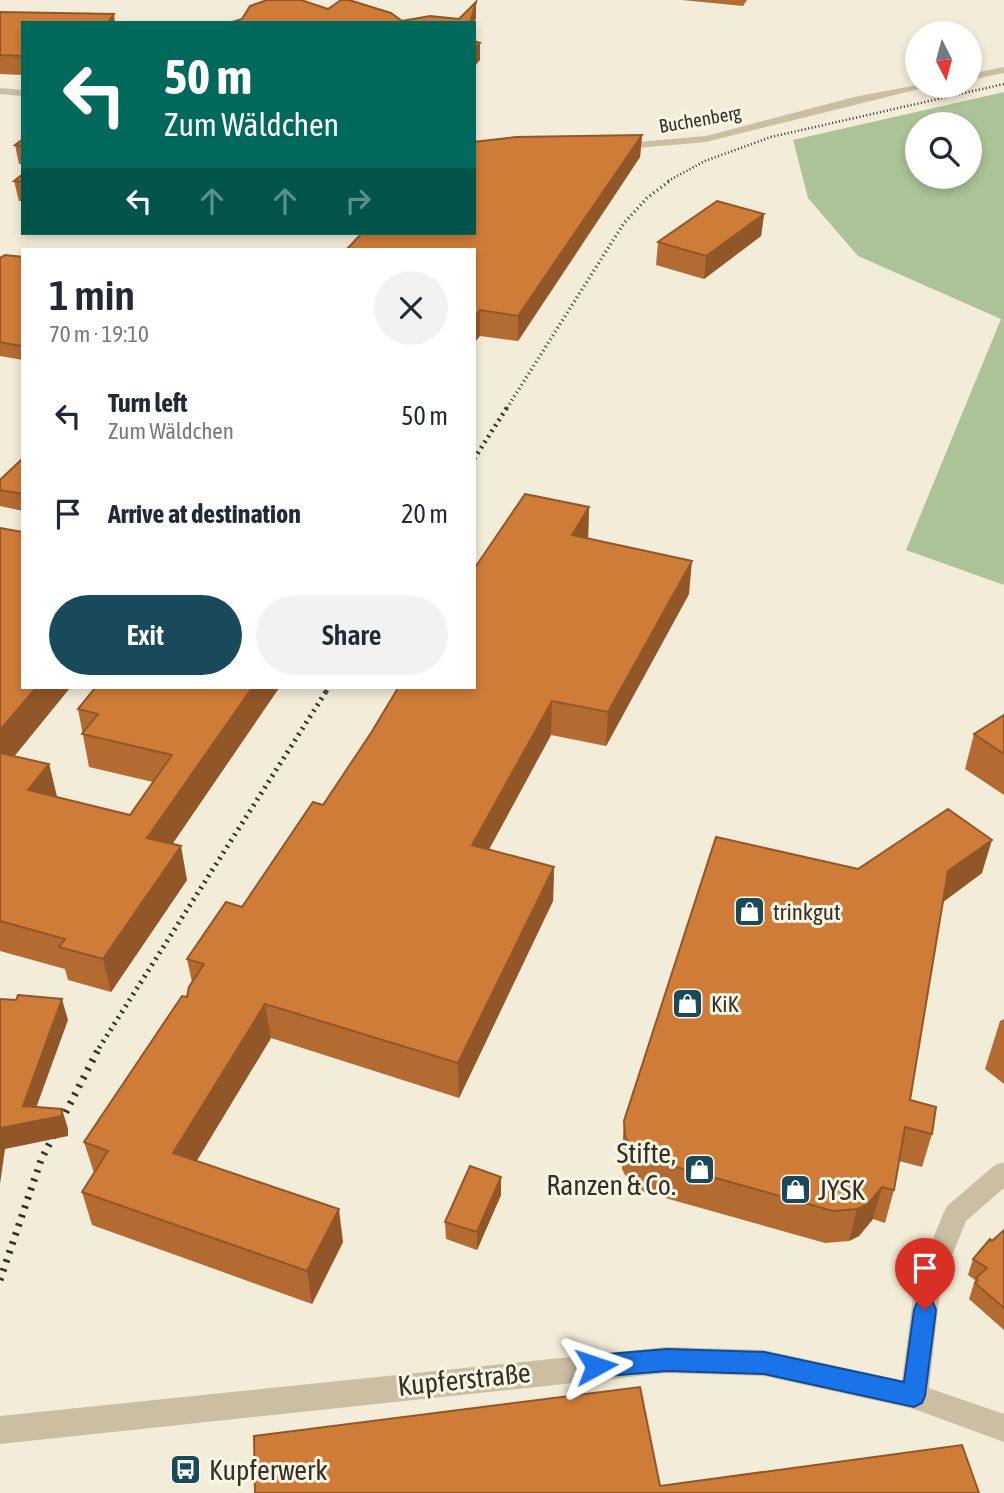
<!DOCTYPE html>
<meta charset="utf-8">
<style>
:root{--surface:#fff;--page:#f2f2f3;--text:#1f2937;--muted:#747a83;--accent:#184a5b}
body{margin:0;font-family:"Asap Condensed",sans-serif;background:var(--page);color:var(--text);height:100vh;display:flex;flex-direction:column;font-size:26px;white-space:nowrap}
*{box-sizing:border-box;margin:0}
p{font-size:23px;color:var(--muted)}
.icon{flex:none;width:38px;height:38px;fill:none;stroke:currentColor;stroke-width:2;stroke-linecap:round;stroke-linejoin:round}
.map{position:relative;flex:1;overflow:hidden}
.panel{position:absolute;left:21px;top:248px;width:455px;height:441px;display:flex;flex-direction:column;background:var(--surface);border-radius:0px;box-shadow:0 4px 10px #0003}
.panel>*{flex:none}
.hud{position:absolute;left:21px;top:21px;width:455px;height:214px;border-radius:0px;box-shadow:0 4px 10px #0003;background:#00695c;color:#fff;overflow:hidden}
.needle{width:46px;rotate:174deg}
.tools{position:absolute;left:905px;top:21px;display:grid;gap:14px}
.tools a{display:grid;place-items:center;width:77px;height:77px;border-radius:50%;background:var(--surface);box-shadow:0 4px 10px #0003;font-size:35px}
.pin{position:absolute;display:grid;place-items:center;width:60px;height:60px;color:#fff;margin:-72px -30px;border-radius:50% 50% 50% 0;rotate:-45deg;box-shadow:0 0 7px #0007}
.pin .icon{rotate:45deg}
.me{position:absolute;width:77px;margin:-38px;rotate:85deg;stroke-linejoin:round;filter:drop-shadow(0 0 5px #0008)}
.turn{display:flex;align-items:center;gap:24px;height:147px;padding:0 28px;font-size:32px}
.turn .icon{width:91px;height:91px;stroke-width:2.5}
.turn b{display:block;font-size:49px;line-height:60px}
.lanes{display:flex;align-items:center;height:66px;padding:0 28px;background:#0003;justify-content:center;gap:35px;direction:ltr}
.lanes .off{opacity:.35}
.round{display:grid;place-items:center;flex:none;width:74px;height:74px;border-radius:37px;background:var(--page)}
.overview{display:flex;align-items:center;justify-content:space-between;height:119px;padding:0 28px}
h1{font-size:42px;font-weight:600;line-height:52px}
.action{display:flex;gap:14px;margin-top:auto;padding:14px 28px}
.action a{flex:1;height:80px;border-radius:42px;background:var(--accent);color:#fff;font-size:28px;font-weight:600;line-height:80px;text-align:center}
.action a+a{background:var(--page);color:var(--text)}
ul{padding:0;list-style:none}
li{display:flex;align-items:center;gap:21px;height:98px;padding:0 28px}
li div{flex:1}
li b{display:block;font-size:26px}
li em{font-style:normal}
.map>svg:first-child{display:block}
</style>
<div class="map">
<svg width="1004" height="1493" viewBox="0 0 1004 1493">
<rect width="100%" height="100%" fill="#f3ecd8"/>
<path fill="#acc397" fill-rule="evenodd" d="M1004,92V585L906,550L1001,319L858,256L808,198L793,140ZM917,124H970V177H917Z"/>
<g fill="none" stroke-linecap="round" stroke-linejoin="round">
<path fill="#ccbea3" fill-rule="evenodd" d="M1004,67V73L970,80V74Z
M917,85L931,86L706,142L615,150L609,147L615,144L706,136L854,97Z
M0,88L23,90V96L0,94Z
M1004,1162V1188L966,1221L941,1283L928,1396L924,1406L914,1409L904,1406L900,1396L915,1283L943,1214L947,1206L995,1165Z"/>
<path fill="#ccbea3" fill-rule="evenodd" d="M667,1347L764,1350L914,1383L1004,1414V1442L914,1409L764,1376L667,1373L0,1444V1416Z"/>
<path stroke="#372e26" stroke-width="2.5" stroke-dasharray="1 2.5" stroke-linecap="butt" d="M668,181L705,161L771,137L1004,84"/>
<path stroke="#372e26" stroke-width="3.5" stroke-dasharray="1 3.5" stroke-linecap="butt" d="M507,408L624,223L647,198L671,180"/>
<path stroke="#372e26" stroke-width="4.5" stroke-dasharray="2 4.5" stroke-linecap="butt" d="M474,459L508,406
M326,692L328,688"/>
<path stroke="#372e26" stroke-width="5" stroke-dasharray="2 5" stroke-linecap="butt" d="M99,1048L327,690"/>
<path stroke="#372e26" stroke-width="7" stroke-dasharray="2.5 7" stroke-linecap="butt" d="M0,1280L41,1160L100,1046"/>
</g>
<path fill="#b36b31" d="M682,0H747L743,6Z
M0,12L23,23V75L0,74Z
M642,135L640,157L518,341L480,336L474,250Z
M23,139V170L21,164H19L15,145Z
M23,174V201H19L14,181Z
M764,214L761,236L704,279L656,265L658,242Z
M0,258L23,360L0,356Z
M23,458V511L0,506V480Z
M589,507L588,539L689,594L606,746L551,735L489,849L554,867L553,901L459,1098L271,1038L196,1161L343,1242L312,1304L92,1225L82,1192L94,1173L84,1142L187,997L192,982L187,959L242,907L323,805Z
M0,528L15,756L49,764L57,797L130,815L153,782L89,767L78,709L95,688H279L172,844L187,880L111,992L68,980L65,969L0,951Z
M1004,715V795L965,769L974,734Z
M858,869L982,873L943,902L910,1100L932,1134L922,1167L899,1161L894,1190L885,1223L873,1219L859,1236L849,1241L825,1243L644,1192L627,1179L622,1169V1154L624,1121Z
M1004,1019V1084L985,1069L1000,1021Z
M501,1195L477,1250L446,1239L445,1222Z
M1004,1230V1330L969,1299L975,1280L968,1275L973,1259Z"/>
<path fill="#925728" d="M476,2V18L474,25V23H470Z
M114,14L115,23H108Z
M480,43V60L474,67V49Z
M642,135L640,157L518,341V316Z
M764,214L761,236L704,279L706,256Z
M480,310V336L474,343V317Z
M23,343V360L20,346Z
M589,507L588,540L572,535Z
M692,561L689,594L606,746L608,712Z
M36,688H70L0,774V730Z
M252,688H279L154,871L147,838Z
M552,701L551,735L473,879L472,845Z
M49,764L57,797L28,790Z
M992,840L982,873L939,905L948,871Z
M181,846L187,880L111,992L103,959Z
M554,867L553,901L459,1098L458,1063Z
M62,999L68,1020L31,1122L62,1109L68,1129V1136L5,1149L0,1184V1128L23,1106Z
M265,1004L271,1038L181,1187L173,1153Z
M501,1177V1195L477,1250V1232Z
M882,1187L873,1219L859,1236L849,1241L857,1209Z
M339,1209L343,1242L312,1304L307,1271Z"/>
<path fill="#d07c39" stroke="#925728" stroke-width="2" d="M267,0H301L328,9L341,0H349L391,13L402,21L430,16L459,19L476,2L470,23H229L242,19L250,6Z
M0,12L114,14L108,23H23V56L0,55Z
M474,41L480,43L474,49Z
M642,135L518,316L480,310L474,317V250H346L362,233H474V142L516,137Z
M23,139V146L15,145Z
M23,174V182L14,181Z
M717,201L764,214L706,256L658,242Z
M5,255L23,257V343L20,346L0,342V258Z
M23,458V494L0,490V480Z
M525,494L589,507L572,535L692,561L608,712L552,701L472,845L554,867L458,1063L265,1004L173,1153L339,1209L307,1271L82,1192L108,1151L84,1142L182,996L187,997L189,987L204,964L187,959L226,902L242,907L313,802L323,805L371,733L398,688H474V569Z
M0,528L23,532V688H36L0,730Z
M95,688H252L147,838L181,846L103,959L59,947L65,939L0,921V753L49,764L28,790L130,815L172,755L82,734L98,714L78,709Z
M1004,715V754L974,734Z
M948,809L992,840L948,871L910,1100L936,1107L932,1134L905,1127L894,1190L882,1187L868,1204L857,1209L833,1211L648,1159L630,1146L625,1136L624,1121L716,837L858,869Z
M18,995L62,999L23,1106L62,1109V1116L0,1128V999L16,1000Z
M470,1166L501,1177L477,1232L445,1222Z
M1004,1230V1308L975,1283L978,1280L976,1278L987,1268L973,1259L990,1239L992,1241Z
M640,1387L660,1486L962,1445L979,1493H255L254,1436Z"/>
<path fill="#1a73e8" stroke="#114b97" stroke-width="2" d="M925,1299L933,1302L936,1310L925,1396L922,1403L914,1407L764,1374L667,1371L596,1377L588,1374L585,1366L588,1358L596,1355L667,1349L764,1352L904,1382L914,1310L917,1302Z"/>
<defs>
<symbol id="shop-square" viewBox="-11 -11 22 22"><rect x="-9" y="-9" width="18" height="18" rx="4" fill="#184a5b" stroke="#fbf5e5"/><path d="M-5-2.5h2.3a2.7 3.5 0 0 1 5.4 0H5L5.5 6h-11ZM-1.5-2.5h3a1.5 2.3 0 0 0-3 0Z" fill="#fff"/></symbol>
<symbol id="bus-square" viewBox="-11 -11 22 22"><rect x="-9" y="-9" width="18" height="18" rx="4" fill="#184a5b" stroke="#fbf5e5"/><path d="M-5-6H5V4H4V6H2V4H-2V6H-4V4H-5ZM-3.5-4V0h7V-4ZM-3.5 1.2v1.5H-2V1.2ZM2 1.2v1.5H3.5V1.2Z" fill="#fff"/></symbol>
</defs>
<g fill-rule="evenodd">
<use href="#shop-square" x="732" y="894" width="35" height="35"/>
<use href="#shop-square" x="670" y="986" width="35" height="35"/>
<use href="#shop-square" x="682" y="1152" width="35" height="35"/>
<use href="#shop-square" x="778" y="1172" width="35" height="35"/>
<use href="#bus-square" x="168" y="1452" width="35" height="35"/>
</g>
<g text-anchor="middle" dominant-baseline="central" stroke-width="6" stroke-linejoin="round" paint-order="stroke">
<g font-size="19" fill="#372e26" stroke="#fbf5e5">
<text transform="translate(700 119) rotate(-10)">Buchenberg</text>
</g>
<g font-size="23" fill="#372e26" stroke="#fbf5e5" text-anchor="start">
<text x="773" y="912">trinkgut</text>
<text x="711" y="1004">KiK</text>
</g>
<g font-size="28" fill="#372e26" stroke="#fbf5e5" text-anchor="start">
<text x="676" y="1153" text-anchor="end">Stifte,<tspan x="676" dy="32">Ranzen &amp; Co.</tspan></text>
<text x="818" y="1190">JYSK</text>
<text x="209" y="1470">Kupferwerk</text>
</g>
<g font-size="28" fill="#372e26" stroke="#fbf5e5">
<text transform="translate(464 1379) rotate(-6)">Kupferstraße</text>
</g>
</g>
</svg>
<div class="tools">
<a><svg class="needle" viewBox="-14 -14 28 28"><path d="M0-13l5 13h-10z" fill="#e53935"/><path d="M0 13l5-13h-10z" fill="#747a83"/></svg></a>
<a><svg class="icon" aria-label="search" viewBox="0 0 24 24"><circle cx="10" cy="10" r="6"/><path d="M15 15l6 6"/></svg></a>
</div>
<div class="pin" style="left:925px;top:1310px;background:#d93025"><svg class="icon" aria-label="arrive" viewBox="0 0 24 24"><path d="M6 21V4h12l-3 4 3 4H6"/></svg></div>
<svg class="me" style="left:596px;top:1366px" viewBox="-20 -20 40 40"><path d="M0-17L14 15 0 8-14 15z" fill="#1a73e8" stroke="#fff" stroke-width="4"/></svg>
<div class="hud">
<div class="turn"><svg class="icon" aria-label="left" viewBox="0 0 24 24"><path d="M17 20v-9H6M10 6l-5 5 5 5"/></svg><div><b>50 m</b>Zum Wäldchen</div></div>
<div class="lanes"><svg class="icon" aria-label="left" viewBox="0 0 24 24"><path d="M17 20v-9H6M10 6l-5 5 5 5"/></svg><svg class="icon off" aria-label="ahead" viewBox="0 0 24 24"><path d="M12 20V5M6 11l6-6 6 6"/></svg><svg class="icon off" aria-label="ahead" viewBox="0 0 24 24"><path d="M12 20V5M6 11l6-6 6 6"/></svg><svg class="icon off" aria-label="right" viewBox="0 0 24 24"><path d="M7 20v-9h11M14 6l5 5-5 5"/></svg></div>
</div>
<section class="panel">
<div class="overview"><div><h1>1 min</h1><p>70 m · 19:10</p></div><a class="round"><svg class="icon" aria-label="close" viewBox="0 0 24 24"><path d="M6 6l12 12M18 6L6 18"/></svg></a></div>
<ul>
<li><svg class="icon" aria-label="left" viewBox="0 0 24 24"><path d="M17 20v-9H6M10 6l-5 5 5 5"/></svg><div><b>Turn left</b><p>Zum Wäldchen</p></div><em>50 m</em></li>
<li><svg class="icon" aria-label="arrive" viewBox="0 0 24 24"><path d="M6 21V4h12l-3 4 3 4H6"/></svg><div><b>Arrive at destination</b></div><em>20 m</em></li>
</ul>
<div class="action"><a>Exit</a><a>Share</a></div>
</section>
</div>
